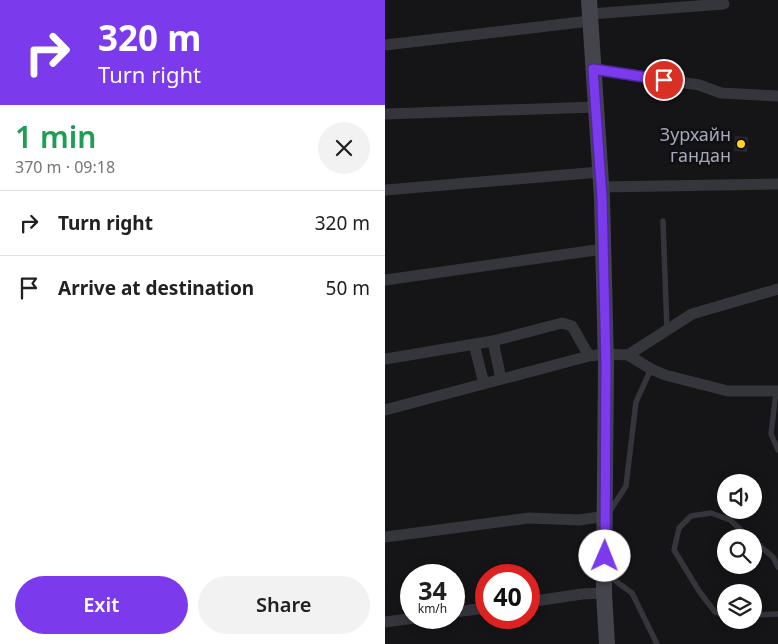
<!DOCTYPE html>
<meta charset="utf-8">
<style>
:root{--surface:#fff;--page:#f2f2f2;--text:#202124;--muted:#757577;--line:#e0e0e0;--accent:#7c3aed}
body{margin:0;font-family:"Noto Sans",sans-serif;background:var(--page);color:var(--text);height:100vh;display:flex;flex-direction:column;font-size:19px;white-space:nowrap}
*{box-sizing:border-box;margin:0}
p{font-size:16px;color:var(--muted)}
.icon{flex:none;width:28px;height:28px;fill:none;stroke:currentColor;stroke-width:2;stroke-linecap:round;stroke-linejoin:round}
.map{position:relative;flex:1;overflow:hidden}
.sheet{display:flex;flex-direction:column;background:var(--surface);width:385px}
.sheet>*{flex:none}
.guide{background:#7c3aed;color:#fff;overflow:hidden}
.buttons{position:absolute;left:332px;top:474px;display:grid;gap:10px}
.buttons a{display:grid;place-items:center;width:45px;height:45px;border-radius:50%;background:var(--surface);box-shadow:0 2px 12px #0003;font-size:25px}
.speed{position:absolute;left:15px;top:564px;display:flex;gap:10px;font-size:25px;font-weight:700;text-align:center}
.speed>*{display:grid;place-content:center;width:65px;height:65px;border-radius:50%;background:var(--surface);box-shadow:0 2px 12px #0003;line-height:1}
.speed small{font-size:12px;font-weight:400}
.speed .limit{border:8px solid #d22;background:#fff;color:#111}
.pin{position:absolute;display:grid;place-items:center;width:42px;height:42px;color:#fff;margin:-21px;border:2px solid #fff;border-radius:50%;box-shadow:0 1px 5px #0007}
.me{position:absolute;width:55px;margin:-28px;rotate:1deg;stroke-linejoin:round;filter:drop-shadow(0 0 4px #0008)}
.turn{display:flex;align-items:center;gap:18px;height:105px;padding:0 15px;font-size:22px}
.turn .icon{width:65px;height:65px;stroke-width:2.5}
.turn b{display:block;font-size:35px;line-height:42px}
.round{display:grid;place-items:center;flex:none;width:52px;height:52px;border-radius:26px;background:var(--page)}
.head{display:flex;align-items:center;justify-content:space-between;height:85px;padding:0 15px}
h1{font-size:30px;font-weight:600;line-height:38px;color:#1e9e55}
.button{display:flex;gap:10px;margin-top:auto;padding:10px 15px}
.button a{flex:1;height:58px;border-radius:30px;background:var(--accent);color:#fff;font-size:20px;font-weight:600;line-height:58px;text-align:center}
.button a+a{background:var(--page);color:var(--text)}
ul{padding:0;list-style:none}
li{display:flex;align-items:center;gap:15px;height:65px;padding:0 15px;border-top:1px solid var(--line)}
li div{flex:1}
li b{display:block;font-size:19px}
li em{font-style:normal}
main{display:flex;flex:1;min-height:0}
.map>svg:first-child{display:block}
</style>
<main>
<section class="sheet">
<div class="guide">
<div class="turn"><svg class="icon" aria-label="right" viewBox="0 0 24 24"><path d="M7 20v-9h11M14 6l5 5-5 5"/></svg><div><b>320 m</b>Turn right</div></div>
</div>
<div class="head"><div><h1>1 min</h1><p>370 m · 09:18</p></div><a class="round"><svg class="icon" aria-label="close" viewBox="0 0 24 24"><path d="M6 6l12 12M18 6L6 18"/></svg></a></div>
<ul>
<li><svg class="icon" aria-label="right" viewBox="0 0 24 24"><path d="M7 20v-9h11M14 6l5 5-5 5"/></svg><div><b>Turn right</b></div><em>320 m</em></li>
<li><svg class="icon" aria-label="arrive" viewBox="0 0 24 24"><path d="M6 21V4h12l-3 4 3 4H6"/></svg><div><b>Arrive at destination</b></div><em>50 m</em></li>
</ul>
<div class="button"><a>Exit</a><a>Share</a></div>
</section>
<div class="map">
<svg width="393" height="644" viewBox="0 0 393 644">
<rect width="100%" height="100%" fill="#151417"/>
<path fill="#28272b" d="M350,136L363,137L362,152L349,151Z"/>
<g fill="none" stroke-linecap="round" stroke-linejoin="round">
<path stroke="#35353c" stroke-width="5.5" d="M278,221L282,331
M391,392L386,434L393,450
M225,511L241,486L251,402L266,369
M369,541L388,557L393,567
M221,574L247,593L272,644
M369,615L393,614
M341,616L330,612L314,591L289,550L294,528L306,516L326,513L345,520L365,538"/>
<path stroke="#35353c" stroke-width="11" d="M205,14L339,4
M0,45L205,21
M208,69L314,85L336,93L393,96
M0,114L211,107
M216,187L393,184
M0,190L215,172
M0,280L218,249
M108,341L116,379
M89,344L99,384
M243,355L266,369L280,375L343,391H393
M0,359L108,341L177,323L187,326L204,356L221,354L243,355L307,314L393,289
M0,410L204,356
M0,537L144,518L194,520L221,516
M144,602L197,594L219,593
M69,612L101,608
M0,622L30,618"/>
<path stroke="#43444c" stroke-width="16" d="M204,0L217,198L221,364L219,593L222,644"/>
</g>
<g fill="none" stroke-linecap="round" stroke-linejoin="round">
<defs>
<path id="route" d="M220,556L221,364L217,198L208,69L279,80"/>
</defs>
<use href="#route" stroke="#51269a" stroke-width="12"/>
<use href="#route" stroke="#7c3aed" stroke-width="9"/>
</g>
<circle fill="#ffd224" stroke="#100f12" stroke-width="2" cx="356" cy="144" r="5"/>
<g text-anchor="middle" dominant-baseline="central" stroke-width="5" stroke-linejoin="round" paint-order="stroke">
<g font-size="18" fill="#a5a8b8" stroke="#100f12" text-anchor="end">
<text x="346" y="134">Зурхайн<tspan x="346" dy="21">гандан</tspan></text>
</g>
</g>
</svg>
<div class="buttons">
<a><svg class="icon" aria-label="sound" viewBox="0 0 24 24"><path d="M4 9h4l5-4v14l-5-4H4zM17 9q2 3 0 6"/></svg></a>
<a><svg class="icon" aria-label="search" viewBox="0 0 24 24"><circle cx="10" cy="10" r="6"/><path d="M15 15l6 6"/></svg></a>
<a><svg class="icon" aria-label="layers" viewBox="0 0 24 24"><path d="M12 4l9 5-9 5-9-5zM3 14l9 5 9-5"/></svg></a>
</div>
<div class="speed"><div>34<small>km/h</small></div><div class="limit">40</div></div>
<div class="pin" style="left:279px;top:80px;background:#d93025"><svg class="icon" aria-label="arrive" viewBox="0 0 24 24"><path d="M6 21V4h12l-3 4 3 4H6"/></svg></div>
<svg class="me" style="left:220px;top:556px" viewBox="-20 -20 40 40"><circle r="19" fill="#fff"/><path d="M0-13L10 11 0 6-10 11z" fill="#7c3aed"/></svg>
</div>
</main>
